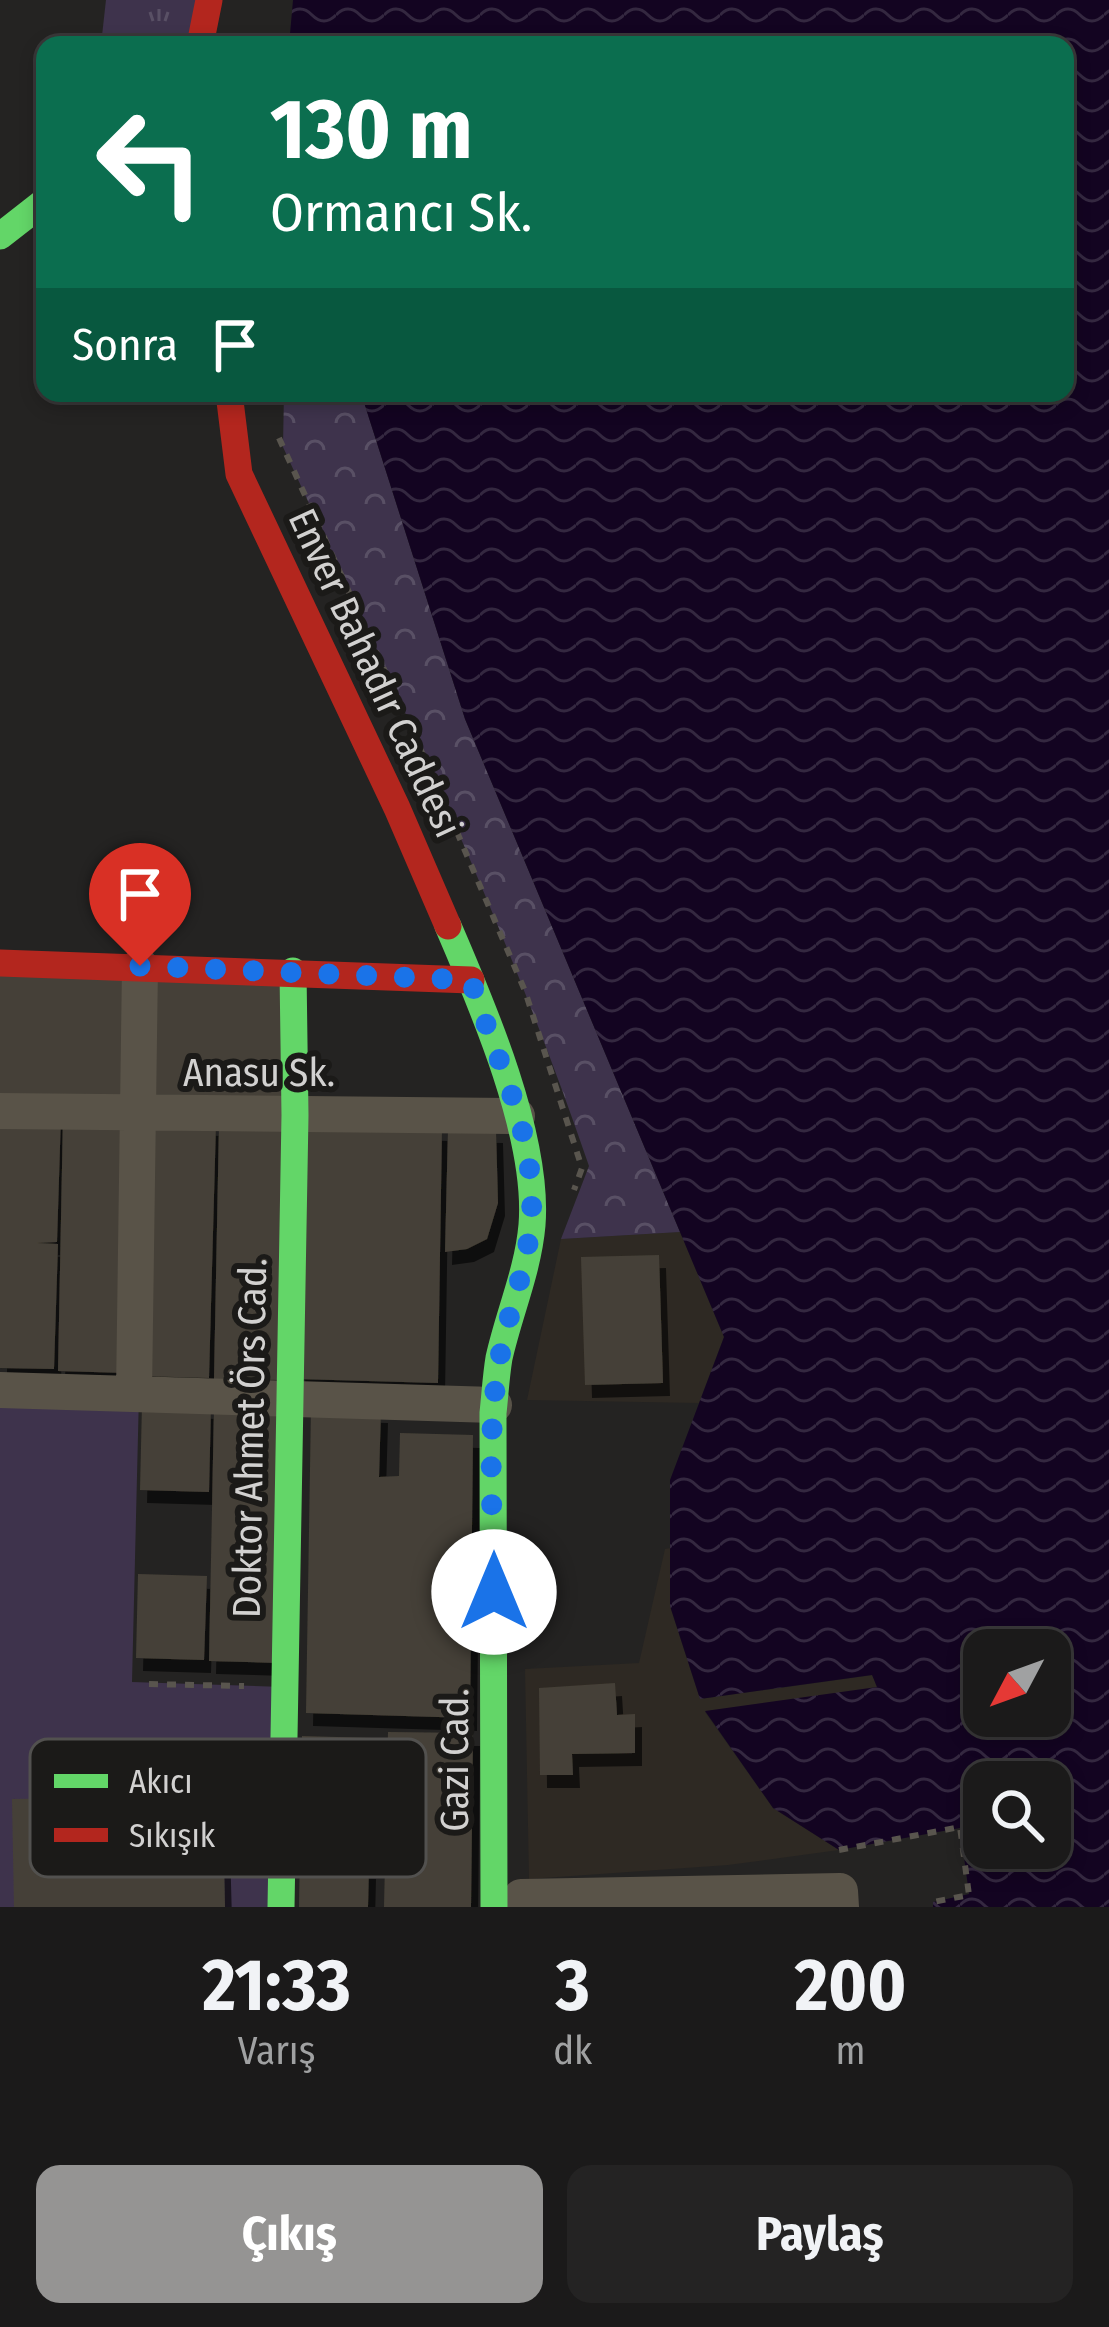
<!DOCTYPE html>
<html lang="tr">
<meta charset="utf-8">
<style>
:root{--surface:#1b1a1a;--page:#242323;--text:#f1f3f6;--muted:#a0a1a2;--line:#393839;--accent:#959493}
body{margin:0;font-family:"Fira Sans Condensed",sans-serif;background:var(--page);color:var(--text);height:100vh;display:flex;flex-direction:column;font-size:45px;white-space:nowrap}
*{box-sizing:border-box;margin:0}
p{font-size:39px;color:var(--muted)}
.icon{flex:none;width:66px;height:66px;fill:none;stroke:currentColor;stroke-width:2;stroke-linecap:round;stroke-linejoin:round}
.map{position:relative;height:1907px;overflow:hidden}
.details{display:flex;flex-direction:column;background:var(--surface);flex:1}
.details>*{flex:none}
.guide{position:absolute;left:36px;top:36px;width:1038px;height:366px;border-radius:24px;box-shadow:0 6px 18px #0003,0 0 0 3px var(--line);background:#0b6e4f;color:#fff;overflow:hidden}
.needle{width:78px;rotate:229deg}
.controls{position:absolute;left:963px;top:1629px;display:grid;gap:24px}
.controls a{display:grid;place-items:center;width:108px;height:108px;border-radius:24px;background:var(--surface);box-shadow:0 6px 18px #0003,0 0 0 3px var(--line);font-size:60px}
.pin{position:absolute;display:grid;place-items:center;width:102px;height:102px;color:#fff;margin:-123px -51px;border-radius:50% 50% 50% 0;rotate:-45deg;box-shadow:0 0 12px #0007}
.pin .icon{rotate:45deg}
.me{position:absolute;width:132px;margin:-66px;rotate:0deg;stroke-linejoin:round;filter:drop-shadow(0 0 9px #0008)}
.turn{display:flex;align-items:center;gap:42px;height:252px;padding:0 36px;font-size:54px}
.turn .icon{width:156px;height:156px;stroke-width:2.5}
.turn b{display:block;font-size:84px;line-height:102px}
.then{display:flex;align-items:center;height:114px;padding:0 36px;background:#0003;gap:24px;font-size:45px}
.eta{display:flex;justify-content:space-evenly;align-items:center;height:204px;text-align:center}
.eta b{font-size:72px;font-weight:700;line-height:84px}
.primary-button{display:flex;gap:24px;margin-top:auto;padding:24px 36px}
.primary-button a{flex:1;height:138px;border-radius:24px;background:var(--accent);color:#fff;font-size:48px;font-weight:700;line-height:138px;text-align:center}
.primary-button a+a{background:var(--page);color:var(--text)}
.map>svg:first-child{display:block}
</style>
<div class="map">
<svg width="1109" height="1907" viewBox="0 0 1109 1907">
<defs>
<pattern id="grass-tufts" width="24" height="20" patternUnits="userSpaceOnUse" patternTransform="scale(3)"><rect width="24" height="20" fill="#3e334c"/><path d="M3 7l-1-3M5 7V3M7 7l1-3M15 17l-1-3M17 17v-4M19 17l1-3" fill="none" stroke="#595065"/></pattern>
<pattern id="park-crowns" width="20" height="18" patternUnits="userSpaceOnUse" patternTransform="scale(3)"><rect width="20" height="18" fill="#3e334c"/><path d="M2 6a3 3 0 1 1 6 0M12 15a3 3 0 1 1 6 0" fill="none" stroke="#595065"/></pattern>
<pattern id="water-waves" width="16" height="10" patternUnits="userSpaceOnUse" patternTransform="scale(3)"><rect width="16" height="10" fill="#130421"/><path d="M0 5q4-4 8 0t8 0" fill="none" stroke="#342840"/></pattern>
<filter id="shadow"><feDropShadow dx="7" dy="13" stdDeviation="0" flood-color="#0009"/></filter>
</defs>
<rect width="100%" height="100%" fill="#242322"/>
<path fill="#2e2923" d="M680,1232L724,1337L699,1403L527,1400L561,1239Z
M671,1548L670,1606L700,1699L873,1675L877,1688L705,1712L773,1808L839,1850L728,1865L529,1879L525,1669L639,1663L665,1549Z"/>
<path fill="url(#grass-tufts)" d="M106,0H209L200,45H101Z"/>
<path fill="url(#park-crowns)" d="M284,393H361L465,719L680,1232L561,1239L589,1166C504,917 393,686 283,447Z"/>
<path fill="#3e334c" d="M0,1390L139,1394L132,1682L284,1687L281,1907H0Z"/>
<path fill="url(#water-waves)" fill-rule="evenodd" d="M293,0H1109V1907H933V1902L969,1894L960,1828L839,1850L773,1808L705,1711L877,1687L872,1675L700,1699L670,1606V1480L724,1337L465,719L361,393H1065V45H289ZM984,1650H1050V1716H984ZM984,1782H1050V1848H984Z"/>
<path fill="#454037" filter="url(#shadow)" d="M0,971L127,975L124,1107L0,1104Z
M147,973L288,977L285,1109L143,1105Z
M0,1114L61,1115L57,1242L37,1243L58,1244L54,1369L0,1368Z
M63,1116L133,1118L127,1373L58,1371Z
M147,1121L216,1123L209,1378L141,1376Z
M219,1124L289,1126L282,1380L214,1379Z
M303,1124L442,1128L438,1383L298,1379Z
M448,1129L496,1130L498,1203L487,1239L467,1249L445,1252Z
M659,1255L663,1383L585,1385L581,1257Z
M142,1404L211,1406L209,1492L140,1490Z
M214,1407L284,1408L278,1663L209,1661Z
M311,1408L381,1410L379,1477L399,1476L400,1433L473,1435L470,1718L306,1713Z
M138,1574L207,1576L204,1660L136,1658Z
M615,1683L617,1715L635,1714V1753L572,1754L573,1775H540L539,1688Z
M388,1732L473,1733L471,1907H384Z
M302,1736L372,1738L368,1864L354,1866H369L368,1907H299Z
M222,1796L225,1907H14L12,1799Z"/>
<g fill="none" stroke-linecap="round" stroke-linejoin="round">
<path stroke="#59554e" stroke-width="6" stroke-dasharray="9 9" stroke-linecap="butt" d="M279,438L442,797L525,991L582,1168L574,1190
M149,1684L244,1686
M839,1850L960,1827L969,1895L933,1902V1907"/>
<path stroke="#595348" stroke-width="36" d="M0,1111L517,1116
M0,1390L494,1405
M134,1393L140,966
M521,1897L840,1891L841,1907"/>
<path stroke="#63d668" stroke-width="27" d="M0,236L45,201
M448,926C483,1007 539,1137 532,1225C528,1271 509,1313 499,1358C496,1376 495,1395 493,1413L494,1907
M281,1907L295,1115L293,971"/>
<path stroke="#b3261e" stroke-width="27" d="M200,45L209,0
M229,393L239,474L397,808L448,926
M0,963L471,980"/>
</g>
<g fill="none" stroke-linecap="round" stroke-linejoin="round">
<path stroke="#1a73e8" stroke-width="21" stroke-dasharray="0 37.8" d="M140,966L471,980C490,1043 523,1107 530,1173C539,1247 511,1294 499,1362C486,1437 493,1517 494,1592"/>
</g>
<g text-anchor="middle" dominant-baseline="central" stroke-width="12" stroke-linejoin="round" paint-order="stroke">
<g font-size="39" fill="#d2d1d0" stroke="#1b1a18">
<text transform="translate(375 673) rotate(65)">Enver Bahadır Caddesi</text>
<text x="259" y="1073">Anasu Sk.</text>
<text transform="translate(250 1438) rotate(-89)">Doktor Ahmet Örs Cad.</text>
<text transform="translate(455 1760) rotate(-90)">Gazi Cad.</text>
</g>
</g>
<rect x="30" y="1739" width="396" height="138" rx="18" fill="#1b1a18" stroke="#52514f" stroke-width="3"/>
<rect x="54" y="1774" width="54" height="14" fill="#63d668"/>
<rect x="54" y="1828" width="54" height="14" fill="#b3261e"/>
<g font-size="33" fill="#d2d1d0">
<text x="129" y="1793">Akıcı</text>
<text x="129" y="1847">Sıkışık</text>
</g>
</svg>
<div class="controls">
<a><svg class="needle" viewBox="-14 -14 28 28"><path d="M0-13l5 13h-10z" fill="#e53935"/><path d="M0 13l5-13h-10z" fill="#a0a1a2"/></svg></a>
<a><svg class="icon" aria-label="search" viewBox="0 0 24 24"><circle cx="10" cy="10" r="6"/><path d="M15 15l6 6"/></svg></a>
</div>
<div class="pin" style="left:140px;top:966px;background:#d93025"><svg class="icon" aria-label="arrive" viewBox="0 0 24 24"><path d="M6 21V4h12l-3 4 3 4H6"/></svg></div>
<svg class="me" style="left:494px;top:1592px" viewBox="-20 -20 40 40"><circle r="19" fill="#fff"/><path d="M0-13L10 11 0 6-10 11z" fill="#1a73e8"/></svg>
<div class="guide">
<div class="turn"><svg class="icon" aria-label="left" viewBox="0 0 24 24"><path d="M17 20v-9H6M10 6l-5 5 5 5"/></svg><div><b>130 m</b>Ormancı Sk.</div></div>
<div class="then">Sonra<svg class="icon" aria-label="arrive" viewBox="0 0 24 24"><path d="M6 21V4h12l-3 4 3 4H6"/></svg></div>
</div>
</div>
<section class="details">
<div class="eta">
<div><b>21:33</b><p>Varış</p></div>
<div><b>3</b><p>dk</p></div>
<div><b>200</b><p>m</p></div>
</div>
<div class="primary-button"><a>Çıkış</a><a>Paylaş</a></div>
</section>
